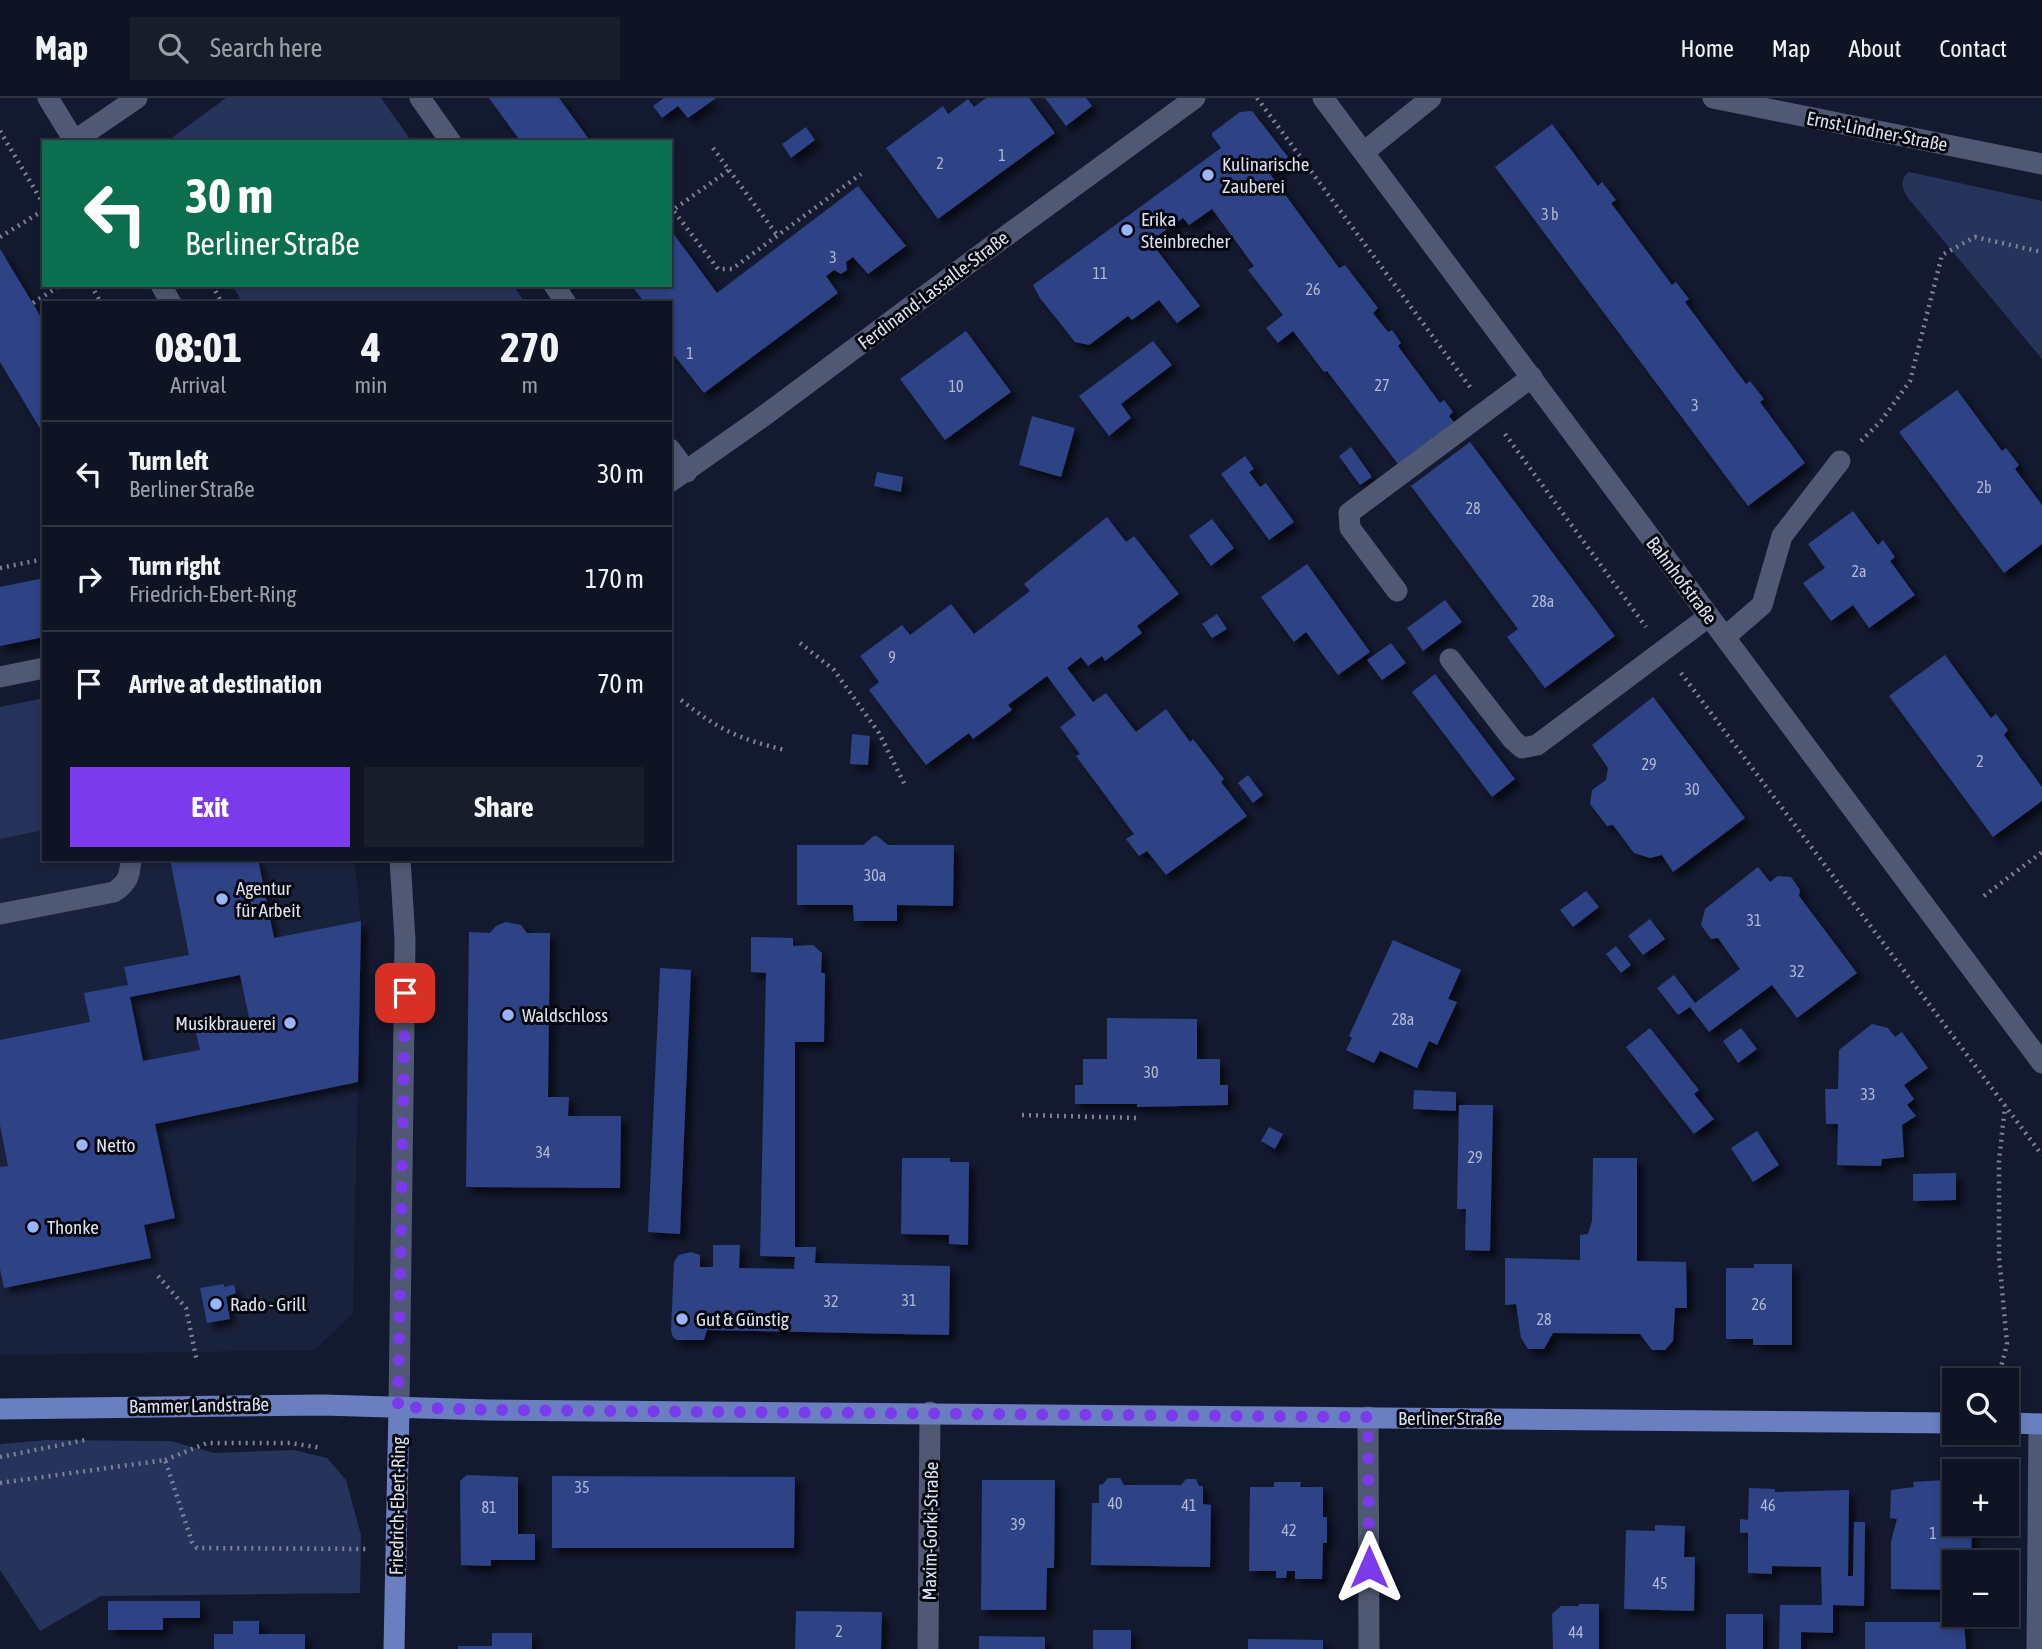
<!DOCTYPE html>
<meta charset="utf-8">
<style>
:root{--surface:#0e1423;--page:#171d2b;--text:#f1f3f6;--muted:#9b9ea6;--line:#2e3341;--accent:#7c3aed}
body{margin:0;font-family:"Asap Condensed",sans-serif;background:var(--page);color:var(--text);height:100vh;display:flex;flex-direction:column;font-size:26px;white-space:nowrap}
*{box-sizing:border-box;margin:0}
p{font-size:23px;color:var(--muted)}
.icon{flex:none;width:38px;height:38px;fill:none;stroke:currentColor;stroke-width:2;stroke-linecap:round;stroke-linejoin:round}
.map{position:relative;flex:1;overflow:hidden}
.panel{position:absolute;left:42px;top:203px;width:630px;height:560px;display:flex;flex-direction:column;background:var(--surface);border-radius:0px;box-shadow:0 4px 10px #0003,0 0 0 2px var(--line)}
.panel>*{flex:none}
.hud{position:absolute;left:42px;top:42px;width:630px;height:147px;border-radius:0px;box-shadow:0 4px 10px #0003,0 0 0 2px var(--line);background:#0b6e4f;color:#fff;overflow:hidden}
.controls{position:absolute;left:1942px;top:1270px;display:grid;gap:14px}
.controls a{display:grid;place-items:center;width:77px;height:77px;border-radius:0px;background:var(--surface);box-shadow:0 4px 10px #0003,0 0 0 2px var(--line);font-size:35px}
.pin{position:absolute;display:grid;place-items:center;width:60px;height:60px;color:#fff;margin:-30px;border-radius:14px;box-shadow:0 4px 10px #0006}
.me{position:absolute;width:77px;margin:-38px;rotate:0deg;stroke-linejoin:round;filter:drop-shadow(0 0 5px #0008)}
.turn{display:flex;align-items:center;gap:24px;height:147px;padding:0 28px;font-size:32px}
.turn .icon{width:91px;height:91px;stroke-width:2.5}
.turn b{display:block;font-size:49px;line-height:60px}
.eta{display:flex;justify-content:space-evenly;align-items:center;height:119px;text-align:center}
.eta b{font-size:42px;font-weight:700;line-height:49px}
.action{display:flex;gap:14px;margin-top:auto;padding:14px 28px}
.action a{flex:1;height:80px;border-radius:0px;background:var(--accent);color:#fff;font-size:28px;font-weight:700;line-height:80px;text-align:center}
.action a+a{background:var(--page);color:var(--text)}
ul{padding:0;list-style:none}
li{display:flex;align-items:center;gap:21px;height:105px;padding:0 28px;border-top:2px solid var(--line)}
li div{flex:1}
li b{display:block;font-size:26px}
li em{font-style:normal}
header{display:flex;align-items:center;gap:42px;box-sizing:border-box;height:98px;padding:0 35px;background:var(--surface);border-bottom:2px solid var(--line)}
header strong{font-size:33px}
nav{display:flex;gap:38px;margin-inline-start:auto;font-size:24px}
.search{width:490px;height:63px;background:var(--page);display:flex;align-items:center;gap:18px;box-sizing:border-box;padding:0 24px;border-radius:0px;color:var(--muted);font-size:26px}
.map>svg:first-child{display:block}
</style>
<header>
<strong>Map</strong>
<div class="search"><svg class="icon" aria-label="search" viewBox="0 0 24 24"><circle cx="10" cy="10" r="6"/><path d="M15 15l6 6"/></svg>Search here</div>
<nav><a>Home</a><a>Map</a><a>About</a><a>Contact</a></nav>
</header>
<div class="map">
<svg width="2042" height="1551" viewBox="0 0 2042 1551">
<defs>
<filter id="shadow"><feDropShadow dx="6" dy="6" stdDeviation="3.5" flood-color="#0009"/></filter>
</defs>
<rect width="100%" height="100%" fill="#131a2f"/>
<path fill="#19223d" d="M44,732V761H354L361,823L353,1215L315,1252L0,1257V741Z"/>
<path fill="#26335b" d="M226,0H381L412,44H166Z
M1909,74L2042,103V261L1908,100C1902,91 1899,81 1909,74Z
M232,187H513L525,205H243Z
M44,600V732L0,741V609Z
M47,1342L171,1343L214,1355L294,1352L327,1360L346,1382L361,1437L360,1495L101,1498L40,1533L0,1472V1346Z"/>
<path fill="#2e4286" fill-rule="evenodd" filter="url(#shadow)" d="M489,0H559L591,44H521Z
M664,0H716L688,20L678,8L662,20L653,8Z
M986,0H1029L1055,35L938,121L886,50L943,8L948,16L968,1L974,9Z
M1045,0H1086L1092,8L1066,28Z
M1252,13L1288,59L1270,76L1339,170L1345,167L1378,210L1373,215L1388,234L1392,232L1401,245L1398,248L1440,305L1444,302L1453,314L1449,318L1454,324L1398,366L1327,273L1324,274L1293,233L1278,245L1266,230L1283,217L1248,172L1254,168L1212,111L1189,127L1183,120L1150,143L1200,208L1177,225L1159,202L1132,222L1128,218L1089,247L1075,244L1040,200L1033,187L1221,50L1212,38V35L1240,14Z
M1552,26L1598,88L1602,84L1616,102L1611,105L1672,187L1676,184L1689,201L1685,204L1746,286L1750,283L1764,301L1760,304L1805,365L1748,408L1495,69Z
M806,29L815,42L791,60L782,46Z
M858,88L906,148L868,176L853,159L846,164L847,172L841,176L834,172L826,178L838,195L704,295L670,252V205H645L631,187H670V131L717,195Z
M0,151L44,224V337L0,264Z
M966,233L1011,294L945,342L900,281Z
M1153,243L1172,267L1121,306L1131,320L1109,338L1079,298Z
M1957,292L2002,353L2006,350L2019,367L2015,371L2042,407V446L2004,475L1899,334Z
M1032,318L1075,330L1061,379L1019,367Z
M1470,344L1615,538L1545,590L1507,539L1518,531L1411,388Z
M1351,349L1372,379L1360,387L1339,358Z
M1245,358L1254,371L1249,374L1260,389L1266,385L1294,424L1269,442L1221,376Z
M877,374L903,379L901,394L874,388Z
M1853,413L1878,447L1883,442L1895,459L1890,463L1915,497L1869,530L1853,507L1831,523L1803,485L1825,470L1808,446Z
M1107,419L1126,444L1134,438L1179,496L1137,528L1142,535L1105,563L1102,558L1088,568L1081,559L1067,570L1093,604L1106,595L1136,634L1166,611L1190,644L1193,641L1224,681L1221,684L1247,718L1166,777L1147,753L1139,758L1126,741L1134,736L1076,658L1080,656L1060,629L1076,617L1047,578L1008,607L1012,612L973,641L969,635L926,667L869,592L879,584L860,558L902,527L910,537L951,506L974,536L1030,493L1024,486Z
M1212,421L1234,450L1211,468L1189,438Z
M1307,466L1370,554L1338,577L1306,534L1294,544L1261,499Z
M44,480V539L0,548V489Z
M1445,502L1462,524L1423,553L1407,530Z
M1217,516L1227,531L1212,540L1202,526Z
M1391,545L1406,565L1382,582L1367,562Z
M1945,557L1991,620L1996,616L2008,632L2004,637L2042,689V703L1993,739L1889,598Z
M1435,576L1515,681L1492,699L1412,594Z
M1653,599L1745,720L1673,774L1662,757L1650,760L1634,755L1613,727L1607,728L1590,706L1592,692L1606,682L1608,670L1592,647Z
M852,636L870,638L868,667L850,666Z
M1248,677L1263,697L1253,705L1238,685Z
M874,738H877L888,747H954L953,808L897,807V823H854L853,807H797V747H863Z
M170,761H258L274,840L361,823L358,984L155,1026L175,1120L144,1127L151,1160L4,1190L0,1171V1069L8,1068L0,1027V942L90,924L84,895L128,887L124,869L189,857ZM240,877L249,919L195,930L200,952L143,963L130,899Z
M1758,769L1770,784L1778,778L1791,779L1800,792L1799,798L1857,875L1797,920L1772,887L1709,934L1690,909L1678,917L1657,890L1674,877L1695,905L1740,871L1718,840L1711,841L1701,827L1705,811Z
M1586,793L1599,809L1573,829L1560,812Z
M1650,821L1665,841L1643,857L1628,838Z
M506,824L521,827L527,835H550L548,999H569L568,1018H621L620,1090L466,1089L469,834L490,835L496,828Z
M751,839L793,840V848L813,847L822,855L821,875H825L824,944H795V1149H816L815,1165L950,1168L949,1237L707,1232L704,1242H677L673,1239L671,1233L674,1164L679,1157L691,1154L700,1157V1169H713V1147H740L739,1170L794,1171L795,1159L760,1158L766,875L751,874Z
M1393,842L1461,872L1448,901L1457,904L1437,947L1429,943L1417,970L1380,953L1374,965L1346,952L1352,940L1349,938Z
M1616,848L1631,867L1621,875L1606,856Z
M660,870L691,872L680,1136L648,1134Z
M1107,920L1197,921V961H1220V987H1228V1007L1137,1009V1006H1075V987H1083V961H1107Z
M1872,926L1888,930L1895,939L1902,934L1928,970L1904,987L1914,1001L1907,1007L1916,1018L1902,1027L1904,1059L1882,1061L1881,1068L1837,1067L1838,1026H1826L1825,991H1838L1839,952Z
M1650,930L1699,992L1694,996L1714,1021L1694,1036L1626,949Z
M1741,930L1757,951L1738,965L1723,943Z
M1414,992L1456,994V1013L1413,1011Z
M1459,1007H1493L1490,1153L1465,1152L1466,1111H1457Z
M1269,1029L1283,1036L1275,1051L1261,1043Z
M1757,1033L1779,1067L1753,1084L1731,1050Z
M902,1060H950V1064H969L968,1147L949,1146V1137L901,1136Z
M1593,1060H1637V1163L1686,1164L1687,1210H1675L1673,1243L1665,1252H1652L1640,1236L1553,1235L1544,1251H1528L1521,1240L1516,1206L1505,1207V1160L1580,1162V1137L1588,1136L1592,1123Z
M1956,1075V1102L1913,1103V1076Z
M1754,1166H1792V1247H1753V1241H1726V1170H1754Z
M224,1186V1189L234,1187L236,1195L226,1199L230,1221L207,1225L200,1190Z
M467,1377L518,1379V1436H535V1462H491V1468L461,1467L460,1383Z
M552,1378L795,1379L794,1450H552Z
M1108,1380H1120L1124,1387H1181L1186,1381H1196L1199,1388H1203V1406L1211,1407L1210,1469L1091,1467L1092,1405H1099V1387L1103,1386Z
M982,1382H1055L1054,1470H1047L1046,1512H981Z
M1946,1382V1389L1955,1388V1426H1972L1971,1465H1955V1492L1891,1491V1443L1897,1421L1890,1420L1891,1392L1914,1389L1913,1384Z
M1274,1384H1301L1300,1389H1323V1419H1327V1445H1323L1322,1481H1295V1473H1287L1286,1480H1276V1473H1249L1250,1389H1274Z
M1749,1390L1775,1391V1394L1849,1392L1848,1478H1853L1854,1424H1865L1864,1508L1833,1507V1535L1801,1534V1551H1779L1780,1507H1822L1821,1469L1772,1468V1476L1748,1475V1435H1740V1421L1748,1422Z
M1655,1427L1685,1428L1684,1459H1695L1694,1513L1624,1511L1626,1432L1655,1433Z
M108,1503H200V1520H163V1532H108Z
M1579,1506H1599V1551H1553L1552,1516L1561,1508H1579Z
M796,1513L882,1514L881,1551H795Z
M1726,1516H1763V1551H1726Z
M233,1523H259V1536H305V1551H214V1536H233Z
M1865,1524H1964L1966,1551H1865Z
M1093,1532H1131V1551H1093Z
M492,1535H532V1551H458V1548H492Z
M979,1538L1045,1539V1551H979Z
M1248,1541L1323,1542V1551H1248Z"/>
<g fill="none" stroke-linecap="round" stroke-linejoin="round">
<path stroke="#7d8395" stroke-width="4.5" stroke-dasharray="2 5" stroke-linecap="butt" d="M1257,0L1470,289
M0,33L44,107
M713,50L729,72L673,112L718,171H732L861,76
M729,72L777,137
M0,139L44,112
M91,187L101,205
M212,187L222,205
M33,205L61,187
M1505,336L1646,529
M1861,343L1881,323L1910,283L1942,157L1975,139L2042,154
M0,470L44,461
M800,545L834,572L879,635L905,687
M1681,575L2042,1057
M681,602C719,632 739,641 785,652
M1984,798L2042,754
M1022,1017L1137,1020
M158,1178L186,1210L197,1264
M1998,1280L2007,1246L1999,1158V1063L2005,1008
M0,1359L85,1342
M165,1362L207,1345H290L322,1350
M0,1385L165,1362L192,1444L197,1450L367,1451"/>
<path stroke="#505973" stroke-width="21" d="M48,0L75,44
M420,0L451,44
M1323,0L2042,965
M1713,0L2042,66
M74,43L137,0
M1364,54L1431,0
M161,187L171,205
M554,187L566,205
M670,351L687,374
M670,384L761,320L984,154L1195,0
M1397,493L1350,430L1349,415L1532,279
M1725,539L1762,507L1782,438L1840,363
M1450,561L1513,642L1522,650L1537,647L1708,519
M0,579L44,570
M0,816L114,794C128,785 130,777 131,761
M399,1309L405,842L400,761
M1368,1319L1369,1551
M928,1551L930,1314
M2037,1551L2039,1326"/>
<path stroke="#697fc0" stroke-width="21" d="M0,1311L323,1307L489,1312L1955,1325
M2007,1325L2042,1326
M394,1551L399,1309"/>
</g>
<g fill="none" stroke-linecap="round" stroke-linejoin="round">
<path stroke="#7c3aed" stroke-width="12" stroke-dasharray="0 21.6" d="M405,895L398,1309L489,1312L1368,1319L1369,1469"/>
</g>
<g fill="#9ab5fd" stroke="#04060e" stroke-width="2.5">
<circle cx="1208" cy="77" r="7"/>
<circle cx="1127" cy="132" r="7"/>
<circle cx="222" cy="801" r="7"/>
<circle cx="508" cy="917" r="7"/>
<circle cx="290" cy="925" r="7"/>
<circle cx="82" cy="1047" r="7"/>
<circle cx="33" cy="1129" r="7"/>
<circle cx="216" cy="1206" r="7"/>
<circle cx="682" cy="1221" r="7"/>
</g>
<g text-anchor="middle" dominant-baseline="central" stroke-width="6" stroke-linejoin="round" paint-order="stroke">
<g font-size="16" fill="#afb8d5">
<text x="1002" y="57">1</text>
<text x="940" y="65">2</text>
<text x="1550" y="116">3 b</text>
<text x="833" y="159">3</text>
<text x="1100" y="175">11</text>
<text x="1313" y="191">26</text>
<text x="690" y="255">1</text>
<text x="1382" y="287">27</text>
<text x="956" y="288">10</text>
<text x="1695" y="307">3</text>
<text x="1984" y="389">2b</text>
<text x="1473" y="410">28</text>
<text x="1859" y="473">2a</text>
<text x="1543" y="503">28a</text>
<text x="892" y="559">9</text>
<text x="1980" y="663">2</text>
<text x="1649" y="666">29</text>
<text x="1692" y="691">30</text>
<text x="875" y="777">30a</text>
<text x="1754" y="822">31</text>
<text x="1797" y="873">32</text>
<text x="1403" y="921">28a</text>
<text x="1151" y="974">30</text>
<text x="1868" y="996">33</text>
<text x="543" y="1054">34</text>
<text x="1475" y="1059">29</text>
<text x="909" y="1202">31</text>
<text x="831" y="1203">32</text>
<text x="1759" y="1206">26</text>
<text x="1544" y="1221">28</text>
<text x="582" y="1389">35</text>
<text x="1115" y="1405">40</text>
<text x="1189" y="1407">41</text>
<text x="1768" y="1407">46</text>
<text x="489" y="1409">81</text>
<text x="1018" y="1426">39</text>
<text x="1289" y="1432">42</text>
<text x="1933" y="1435">1</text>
<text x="1660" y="1485">45</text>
<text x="839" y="1533">2</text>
<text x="1576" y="1534">44</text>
</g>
<g font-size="19" fill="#dae0ef" stroke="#04060e">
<text transform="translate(1877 33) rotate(11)">Ernst-Lindner-Straße</text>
<text transform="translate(933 192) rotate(-37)">Ferdinand-Lassalle-Straße</text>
<text transform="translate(1682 482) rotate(53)">Bahnhofstraße</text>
<text transform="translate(199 1307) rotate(-1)">Bammer Landstraße</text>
<text x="1450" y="1320">Berliner Straße</text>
<text transform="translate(397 1408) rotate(-89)">Friedrich-Ebert-Ring</text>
<text transform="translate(930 1433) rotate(-89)">Maxim-Gorki-Straße</text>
</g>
<g font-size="19" fill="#dae0ef" stroke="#04060e" text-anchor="start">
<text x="1222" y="66">Kulinarische<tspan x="1222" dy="22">Zauberei</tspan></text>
<text x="1141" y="121">Erika<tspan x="1141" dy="22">Steinbrecher</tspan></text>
<text x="236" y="790">Agentur<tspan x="236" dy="22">für Arbeit</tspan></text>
<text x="522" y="917">Waldschloss</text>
<text x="276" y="925" text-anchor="end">Musikbrauerei</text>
<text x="96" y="1047">Netto</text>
<text x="47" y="1129">Thonke</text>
<text x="230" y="1206">Rado - Grill</text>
<text x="696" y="1221">Gut &amp; Günstig</text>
</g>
</g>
</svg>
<div class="controls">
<a><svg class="icon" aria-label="search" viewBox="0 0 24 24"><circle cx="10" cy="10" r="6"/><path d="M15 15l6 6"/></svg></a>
<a>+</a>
<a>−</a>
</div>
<div class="pin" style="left:405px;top:895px;background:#d93025"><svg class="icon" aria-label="arrive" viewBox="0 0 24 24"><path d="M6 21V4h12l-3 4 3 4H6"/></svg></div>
<svg class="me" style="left:1369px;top:1469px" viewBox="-20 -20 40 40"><path d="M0-17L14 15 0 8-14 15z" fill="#7c3aed" stroke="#fff" stroke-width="4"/></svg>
<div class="hud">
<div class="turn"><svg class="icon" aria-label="left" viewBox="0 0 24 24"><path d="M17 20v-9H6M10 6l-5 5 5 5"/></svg><div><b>30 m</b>Berliner Straße</div></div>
</div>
<section class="panel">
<div class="eta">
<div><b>08:01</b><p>Arrival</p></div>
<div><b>4</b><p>min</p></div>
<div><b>270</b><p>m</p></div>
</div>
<ul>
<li><svg class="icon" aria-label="left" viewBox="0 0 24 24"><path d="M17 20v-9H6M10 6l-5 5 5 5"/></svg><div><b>Turn left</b><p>Berliner Straße</p></div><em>30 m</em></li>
<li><svg class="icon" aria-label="right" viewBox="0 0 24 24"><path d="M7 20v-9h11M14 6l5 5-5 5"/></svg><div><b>Turn right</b><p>Friedrich-Ebert-Ring</p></div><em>170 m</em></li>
<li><svg class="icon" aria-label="arrive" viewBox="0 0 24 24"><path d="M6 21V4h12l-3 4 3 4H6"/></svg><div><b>Arrive at destination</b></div><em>70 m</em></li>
</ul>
<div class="action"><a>Exit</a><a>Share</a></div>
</section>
</div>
